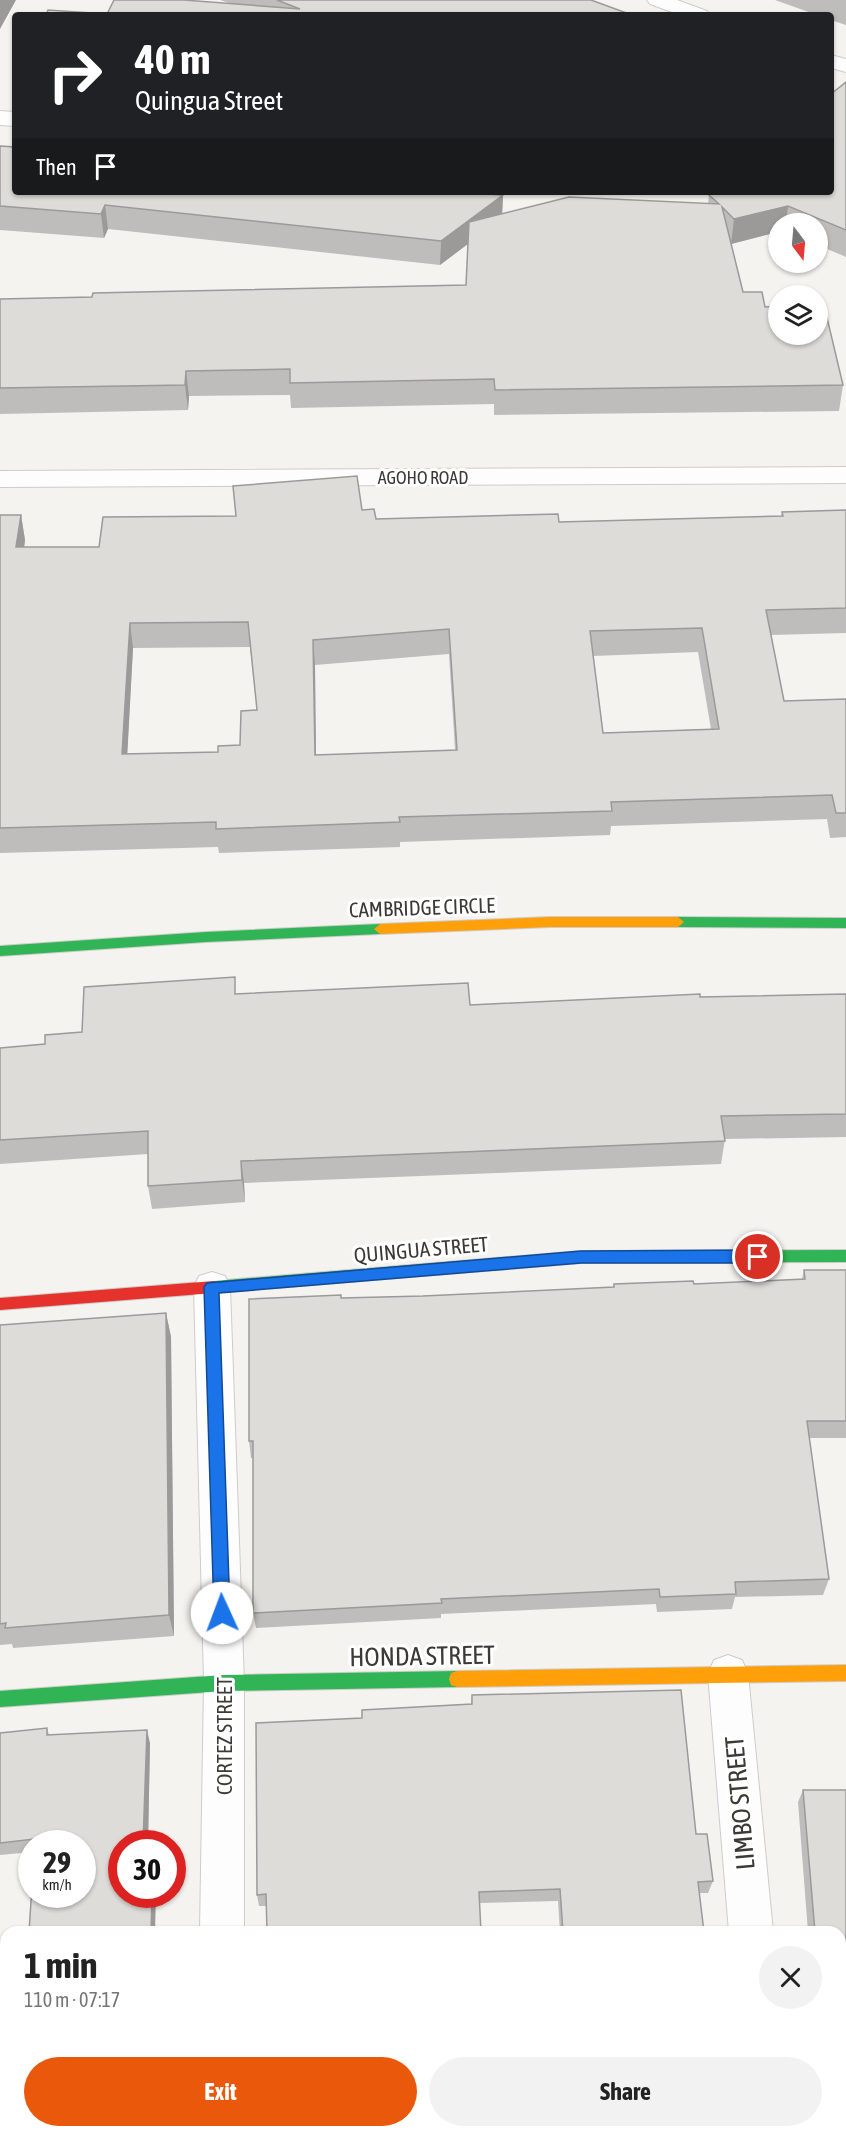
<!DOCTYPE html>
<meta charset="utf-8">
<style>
:root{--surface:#fff;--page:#f2f2f2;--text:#222;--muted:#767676;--accent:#ea580c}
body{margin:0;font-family:"Asap Condensed",sans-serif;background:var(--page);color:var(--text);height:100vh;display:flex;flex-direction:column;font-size:22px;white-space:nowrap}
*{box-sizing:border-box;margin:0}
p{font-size:20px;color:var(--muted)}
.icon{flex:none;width:33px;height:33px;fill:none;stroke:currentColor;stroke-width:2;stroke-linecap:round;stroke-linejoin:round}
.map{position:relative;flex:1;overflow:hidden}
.side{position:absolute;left:0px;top:1926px;width:846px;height:212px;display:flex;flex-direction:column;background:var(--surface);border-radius:18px 18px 0 0;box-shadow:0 2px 4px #0004}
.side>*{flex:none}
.hud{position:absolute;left:12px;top:12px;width:822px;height:183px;border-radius:6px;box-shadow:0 2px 4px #0004;background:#202124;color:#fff;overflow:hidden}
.needle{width:39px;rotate:164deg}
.tools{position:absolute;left:768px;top:213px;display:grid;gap:12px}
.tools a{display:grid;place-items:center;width:60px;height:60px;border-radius:50%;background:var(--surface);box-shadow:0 2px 4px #0004;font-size:30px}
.speed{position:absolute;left:18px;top:1830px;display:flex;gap:12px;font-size:30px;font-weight:700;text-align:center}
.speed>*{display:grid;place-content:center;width:78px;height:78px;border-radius:50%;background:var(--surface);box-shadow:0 2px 4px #0004;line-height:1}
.speed small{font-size:15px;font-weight:400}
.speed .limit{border:9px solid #d22;background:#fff;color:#111}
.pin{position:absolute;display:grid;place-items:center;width:51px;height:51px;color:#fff;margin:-26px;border:3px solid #fff;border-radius:50%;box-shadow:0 2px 6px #0007}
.me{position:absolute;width:66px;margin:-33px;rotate:358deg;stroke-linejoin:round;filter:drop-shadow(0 0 4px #0008)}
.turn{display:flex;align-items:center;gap:21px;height:126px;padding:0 24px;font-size:27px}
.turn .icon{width:78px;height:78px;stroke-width:2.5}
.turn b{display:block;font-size:42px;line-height:51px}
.then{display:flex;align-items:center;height:57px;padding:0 24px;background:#0003;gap:12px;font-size:22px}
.round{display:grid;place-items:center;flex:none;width:63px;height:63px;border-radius:32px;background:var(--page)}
.overview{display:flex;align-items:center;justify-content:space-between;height:102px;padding:0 24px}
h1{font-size:36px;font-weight:700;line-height:45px}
.action{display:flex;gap:12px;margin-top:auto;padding:12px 24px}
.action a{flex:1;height:69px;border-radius:36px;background:var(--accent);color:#fff;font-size:24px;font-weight:700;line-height:69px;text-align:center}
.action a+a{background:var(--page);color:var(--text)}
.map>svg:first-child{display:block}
</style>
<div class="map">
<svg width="846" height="2137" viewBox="0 0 846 2137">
<rect width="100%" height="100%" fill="#f5f3ef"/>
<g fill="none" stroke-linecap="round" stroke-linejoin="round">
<defs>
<path id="street" d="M647,0H677L707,11L710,15H680L650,4Z
M831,55L846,59V72L831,68Z
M0,111L15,112V126L0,125Z
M846,467V483L0,487V471Z
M212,1272L225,1276L230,1287L244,1683V1932H200L204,1683L194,1287L199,1276Z
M728,1655L742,1660L748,1674L773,1932H729L708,1674L714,1660Z
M197,2132H242L243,2137H197Z
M747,2132H792L793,2137H747Z"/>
<path id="fast" d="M678,917L846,918V928L678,927L672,922Z
M380,924L386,929L380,934L206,942L0,956V946L206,932Z
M846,1250V1262L581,1263L214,1293L209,1291L207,1287L209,1283L214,1281L581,1251Z
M457,1671L463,1673L465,1679L463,1685L457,1687L224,1691L0,1707V1691L224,1675Z"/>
<path id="slow" d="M550,917H678L684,922L678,927H550L380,934L374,929L380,924Z
M846,1665V1681L457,1687L451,1685L449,1679L451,1673L457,1671Z"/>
<path id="jam" d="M214,1281L219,1283L221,1287L219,1291L214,1293L0,1310V1298Z"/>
</defs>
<use href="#street" stroke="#ceccc9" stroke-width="2"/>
<use href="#fast" stroke="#ceccc9" stroke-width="2"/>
<use href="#slow" stroke="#ceccc9" stroke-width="2"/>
<use href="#jam" stroke="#ceccc9" stroke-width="2"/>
<use href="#street" fill="#fefdfd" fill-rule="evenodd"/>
<use href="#fast" fill="#30b455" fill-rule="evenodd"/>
<use href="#slow" fill="#ff9f0a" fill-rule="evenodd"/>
<use href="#jam" fill="#e5322d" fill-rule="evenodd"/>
</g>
<path fill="#bfbdbb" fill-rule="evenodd" d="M220,0H593L107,14L229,3Z
M775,0H846V25L831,20V15H817Z
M846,82V257L818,245V224H778V232L731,244L743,292L765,307L843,385L839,411L494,415V404L291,408L290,395L189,396L188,410L0,414V299L92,297L466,285L468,244L440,265L108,229L104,238L0,230V146L15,192L503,195L502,214L708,204L709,195Z
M233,486L362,510L376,519L559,522L781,516L782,512L846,510V633L771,635L784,701L846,699V837L830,838L827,819L611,826L610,835L400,842V847L219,853L218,847L0,853V515H21L25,540L24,547H99L236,516ZM250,647L257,710L240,745L218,752L127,754L133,648ZM698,652L711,729L603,733L593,656ZM449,654L455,750L316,755L315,665Z
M237,994L470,1005L700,997L846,994V1137L725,1139L721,1164L244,1183L245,1202L152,1209L148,1186V1154L0,1164V1048L45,1044L82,1032Z
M804,1270H846V1438H809L829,1579L823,1595L735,1597L732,1609L657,1612L656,1604L441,1614V1618L256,1628L253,1613V1458H251L249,1441L341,1298L423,1296L613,1287L614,1284H694L802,1279Z
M166,1313L171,1337L174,1636L13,1648L12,1644L0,1645V1325Z
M472,1695L696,1834L713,1881L708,1893H699L704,1932H560L558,1901L479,1903L259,1906L257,1895L362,1718L471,1704Z
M47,1728L49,1735L150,1743L148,1844H32V1852L0,1855V1733Z
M803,1790H846V2087H840V1932H808L798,1802Z
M277,2132H555L508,2134Z
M593,2132H723V2137H593Z"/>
<path fill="#9b9a98" d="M0,0H16L0,29Z
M503,195L502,218L440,265L441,241Z
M105,205L108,229L104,238L101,214Z
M788,206L786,224H778V232L731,244L734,219Z
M186,371L189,396L188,410L185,385Z
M21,515L25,540L21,572L16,547Z
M130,623L133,648L126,779L122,754Z
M313,640L315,665L316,779L315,755Z
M241,1161L244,1183L245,1202L242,1180Z
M166,1313L171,1337L174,1636L169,1615Z
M147,1730L150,1743L148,1844H143Z
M152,1894H156L155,1932H151Z
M146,2132H150V2137H146Z"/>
<path fill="#dedcd9" stroke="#9b9a98" stroke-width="1.5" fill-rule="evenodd" d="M114,0H184L300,9L277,0H591L632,15H46L48,10L107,14Z
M846,82V230L788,206L734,219L722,207L743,292H762L765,307L778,306V334H818V306L824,305L843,385L495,390L494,379L290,383V369L186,371L185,385L0,388V299L92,297L93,293L466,285L469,222L569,197L719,204L709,195L713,192H831V94Z
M0,146L15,147V192H453L503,195L441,241L105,205L101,214L0,206Z
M357,476L362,510L374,509L376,519L558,514L559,522L783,516L782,512L846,510V608L766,610L784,701L846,699V813H836L832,795L611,802L612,811L399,817L400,822L216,829V822L0,828V515H21L16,547H99L103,517L236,516L233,486ZM248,622L257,710L241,711L240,745L218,746V752L122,754L130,623ZM702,628L719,729L603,733L590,631ZM449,629L457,750L315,755L313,640Z
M235,977V994L468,983L470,1005L700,994V997L846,994V1114L721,1116L725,1141L241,1161L242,1180L148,1186V1131L0,1140V1048L45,1044V1035L82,1032L84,987Z
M804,1270H846V1421H807L829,1579L735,1582L736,1594L660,1597L659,1589L441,1599L442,1603L253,1613V1441H249V1299L341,1295V1298L423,1296L614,1287V1284L693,1281L694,1284L805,1279Z
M166,1313L169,1615L5,1628L6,1623L0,1624V1325Z
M681,1690L696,1834H707L713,1881L698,1882L704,1932H563L560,1889L479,1892L481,1932H267L266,1894L257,1895L256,1723L362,1718V1710L472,1704V1695Z
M47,1728V1735L147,1730L143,1844H122V1894H152L151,1932H29L32,1886V1894H82V1844H34V1839L0,1843V1733Z
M803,1790H846V2078H840V1932H815Z
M6,1986V2132H146V2137H0V1987Z
M277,2132H507L508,2137H277Z
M600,2132H723V2137H601Z"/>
<path fill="#1a73e8" stroke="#114b97" stroke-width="1.5" d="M758,1250L763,1252L765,1257L763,1261L758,1263H581L219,1293L230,1613L228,1619L222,1621L216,1619L214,1613L204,1287L207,1283L581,1251Z"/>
<g text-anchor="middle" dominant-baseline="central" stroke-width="6" stroke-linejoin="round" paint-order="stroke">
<g font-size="18" fill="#3b3a37" stroke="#fff">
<text x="423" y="477">AGOHO ROAD</text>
</g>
<g font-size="21" fill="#3b3a37" stroke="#fff">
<text transform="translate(422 907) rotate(-2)">CAMBRIDGE CIRCLE</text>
<text transform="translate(421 1249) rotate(-5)">QUINGUA STREET</text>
<text transform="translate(224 1736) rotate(-90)">CORTEZ STREET</text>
</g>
<g font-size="26" fill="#3b3a37" stroke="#fff">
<text transform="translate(422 1656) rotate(-1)">HONDA STREET</text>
<text transform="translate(740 1803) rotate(-95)">LIMBO STREET</text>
</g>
</g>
</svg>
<div class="tools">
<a><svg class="needle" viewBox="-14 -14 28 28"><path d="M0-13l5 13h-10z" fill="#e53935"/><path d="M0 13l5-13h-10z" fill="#767676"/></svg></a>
<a><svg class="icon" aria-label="layers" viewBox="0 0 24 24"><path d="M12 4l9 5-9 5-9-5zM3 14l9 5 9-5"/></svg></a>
</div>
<div class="speed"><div>29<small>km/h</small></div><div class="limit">30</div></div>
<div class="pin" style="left:758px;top:1257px;background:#d93025"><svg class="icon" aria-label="arrive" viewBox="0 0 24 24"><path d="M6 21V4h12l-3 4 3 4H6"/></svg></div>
<svg class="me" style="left:222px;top:1613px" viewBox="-20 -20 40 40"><circle r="19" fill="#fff"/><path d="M0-13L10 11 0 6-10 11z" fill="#1a73e8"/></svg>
<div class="hud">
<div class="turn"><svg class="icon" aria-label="right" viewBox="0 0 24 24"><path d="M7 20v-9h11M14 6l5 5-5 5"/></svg><div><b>40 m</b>Quingua Street</div></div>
<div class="then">Then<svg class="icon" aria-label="arrive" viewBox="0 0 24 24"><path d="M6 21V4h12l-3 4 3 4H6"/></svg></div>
</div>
<section class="side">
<div class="overview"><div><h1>1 min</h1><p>110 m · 07:17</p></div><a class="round"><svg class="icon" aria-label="close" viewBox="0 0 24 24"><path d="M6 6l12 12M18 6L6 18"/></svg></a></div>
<div class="action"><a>Exit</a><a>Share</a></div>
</section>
</div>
